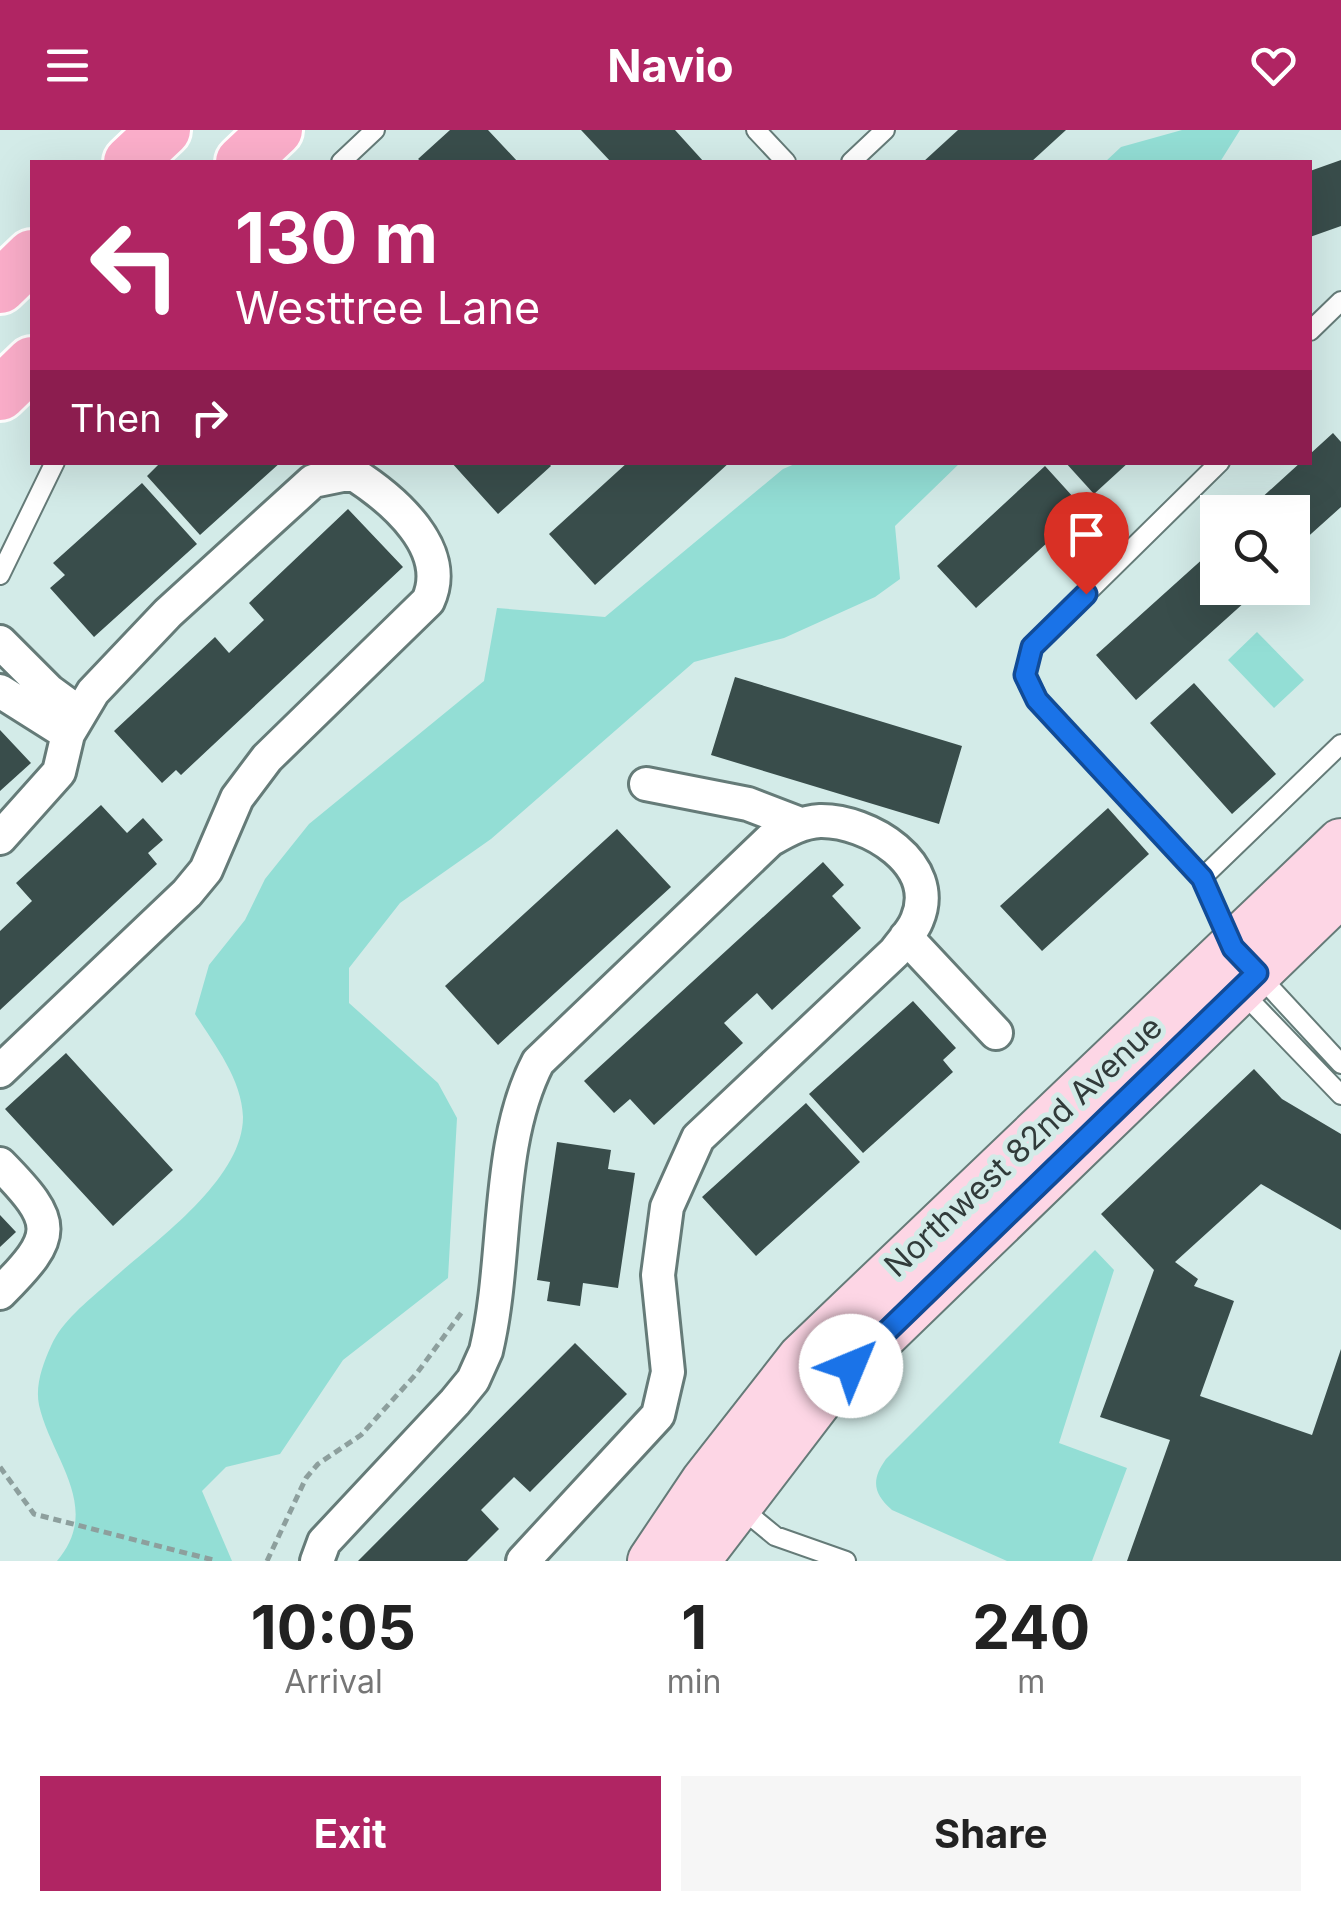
<!DOCTYPE html>
<style>
:root{--surface:#fff;--page:#f6f6f6;--text:#222;--muted:#767676;--accent:#b02563}
body{margin:0;font-family:Inter,sans-serif;background:var(--page);color:var(--text);height:100vh;display:flex;flex-direction:column;font-size:38px;white-space:nowrap}
*{box-sizing:border-box;margin:0}
p{font-size:32px;color:var(--muted)}
.icon{flex:none;width:55px;height:55px;fill:none;stroke:currentColor;stroke-width:2;stroke-linecap:round;stroke-linejoin:round}
.map{position:relative;height:1431px;overflow:hidden}
.side{display:flex;flex-direction:column;background:var(--surface);flex:1}
.side>*{flex:none}
.hud{position:absolute;left:30px;top:30px;width:1282px;height:305px;border-radius:0px;box-shadow:0 10px 40px #0002;background:#b02563;color:#fff;overflow:hidden}
.controls{position:absolute;left:1200px;top:365px;display:grid;gap:20px}
.controls a{display:grid;place-items:center;width:110px;height:110px;border-radius:0px;background:var(--surface);box-shadow:0 10px 40px #0002;font-size:50px}
.pin{position:absolute;display:grid;place-items:center;width:85px;height:85px;color:#fff;margin:-102px -42px;border-radius:50% 50% 50% 0;rotate:-45deg;box-shadow:0 0 10px #0007}
.pin .icon{rotate:45deg}
.me{position:absolute;width:110px;margin:-55px;rotate:45deg;stroke-linejoin:round;filter:drop-shadow(0 0 8px #0008)}
.turn{display:flex;align-items:center;gap:35px;height:210px;padding:0 40px;font-size:45px}
.turn .icon{width:130px;height:130px;stroke-width:2.5}
.turn b{display:block;font-size:70px;line-height:85px}
.then{display:flex;align-items:center;height:95px;padding:0 40px;background:#0003;gap:20px;font-size:38px}
.eta{display:flex;justify-content:space-evenly;align-items:center;height:170px;text-align:center}
.eta b{font-size:60px;font-weight:700;line-height:70px}
.action{display:flex;gap:20px;margin-top:auto;padding:20px 40px}
.action a{flex:1;height:115px;border-radius:0px;background:var(--accent);color:#fff;font-size:40px;font-weight:700;line-height:115px;text-align:center}
.action a+a{background:var(--page);color:var(--text)}
header{display:flex;justify-content:space-between;align-items:center;height:130px;padding:0 40px;background:var(--accent);color:#fff;font-size:45px;font-weight:700}
.map>svg:first-child{display:block}
</style>
<header><svg class="icon" aria-label="menu" viewBox="0 0 24 24"><path d="M4 6h16M4 12h16M4 18h16"/></svg>Navio<svg class="icon" aria-label="heart" viewBox="0 0 24 24"><path d="M12 20l-8-8c-3-5 5-10 8-4 3-6 11-1 8 4z"/></svg></header>
<div class="map">
<svg width="1341" height="1431" viewBox="0 0 1341 1431">
<rect width="100%" height="100%" fill="#d3ebe8"/>
<path fill="#93ded5" d="M1182,0H1240L1220,32H1105L1121,17Z
M797,333H960L895,396L900,449L875,467L784,508L694,532L491,709L400,773L349,838V873L438,953L457,988L448,1148L343,1230L280,1324L226,1337L202,1361L232,1431H57C103,1377 51,1329 39,1275C35,1255 43,1234 51,1216C62,1191 87,1172 107,1154C151,1114 243,1051 243,987C242,949 214,914 195,884L209,835L245,790L265,749L309,694L484,551L497,478L605,487L783,339Z
M1257,502L1304,550L1274,578L1228,530Z
M1095,1120L1114,1140L1059,1313L1127,1338L1092,1431H1007L892,1380C873,1363 871,1350 886,1329Z"/>
<path fill="#394d4b" d="M450,0H488L518,32H422L418,29Z
M581,0H675L704,32H611Z
M958,0H1066L1031,32H923Z
M1341,30V96L1310,107V41Z
M1333,303L1341,312V377L1292,421V382H1246L1301,332H1310V324Z
M161,332H281L200,405L147,346Z
M451,332H548L551,336L498,384Z
M628,332H730L595,455L549,404Z
M1065,332H1129L1094,364Z
M1045,336L1084,379L976,478L937,436Z
M142,353L197,414L94,507L50,458L65,445L53,433Z
M348,379L403,437L181,645L176,640L162,653L114,601L215,507L229,523L264,490L249,473Z
M1206,426L1218,439V458H1234L1246,471L1136,570L1096,525Z
M735,547L962,616L939,694L711,625Z
M1194,553L1276,644L1232,684L1150,593Z
M0,600L31,633L0,661Z
M101,675L127,703L143,688L163,710L148,723L157,734L0,880V801L32,771L16,753Z
M1108,678L1149,724L1042,821L1000,776Z
M617,699L671,757L498,915L445,856Z
M823,732L844,755L832,766L861,798L772,880L757,863L724,893L743,913L654,995L630,969L614,983L584,951Z
M913,871L956,918L943,930L953,942L863,1023L809,964Z
M66,923L173,1040L113,1096L5,979Z
M1254,939L1282,969L1341,1004V1100L1261,1054L1175,1132L1198,1149L1194,1156L1234,1171L1200,1266L1312,1305L1341,1219V1431H1127L1170,1310L1100,1287L1154,1140L1101,1084Z
M806,973L860,1032L756,1126L702,1067Z
M557,1012L611,1020L608,1039L635,1043L618,1158L583,1153L580,1176L547,1171L550,1152L537,1150Z
M0,1085L16,1102L0,1117Z
M575,1213L627,1264L530,1362L514,1347L481,1380L499,1399L467,1431H358Z"/>
<g fill="none" stroke-linecap="round" stroke-linejoin="round">
<defs>
<path id="lane" d="M756,0L786,32
M341,32L375,0
M851,32L885,0
M1310,201L1341,171
M1220,332L1032,517L1025,545L1037,570L1202,748L1232,816
M0,445L55,332
M1202,748L1341,614
M1256,842L1341,934
M1241,861L1341,965
M741,1378L775,1406L846,1431"/>
<path id="street" d="M0,512L49,561L79,583
M0,561L68,604
M646,654L748,674L800,694
M0,708L59,642L68,604L93,562L168,483L313,351L352,343C393,369 452,419 428,471L267,628L237,668L206,740L187,763L0,941
M906,807L996,903
M0,1034C58,1093 58,1105 0,1163
M317,1431L324,1412L455,1272L473,1250L486,1221C508,1129 495,1015 538,932L770,710C786,701 801,692 820,691C868,690 941,734 917,790C913,801 902,812 895,822L698,1008L667,1077L658,1145L668,1242L658,1285L523,1431"/>
<path id="secondary" d="M652,1431L705,1352L802,1228L1341,713
M695,1431L825,1261L1341,761"/>
<path id="primary" d="M130,32L164,0
M242,32L276,0
M0,157L32,126
M0,264L32,233"/>
</defs>
<use href="#lane" stroke="#657b78" stroke-width="22"/>
<use href="#street" stroke="#657b78" stroke-width="38"/>
<use href="#secondary" stroke="#657b78" stroke-width="52"/>
<use href="#primary" stroke="#fff" stroke-width="58"/>
<path stroke="#8d9f9d" stroke-width="5" stroke-dasharray="8 5" stroke-linecap="butt" d="M0,1337L34,1384L217,1431
M267,1431L306,1348L318,1334L361,1305L417,1243L462,1182"/>
<use href="#lane" stroke="#fff" stroke-width="18"/>
<use href="#street" stroke="#fff" stroke-width="32"/>
<use href="#secondary" stroke="#fdd6e5" stroke-width="48"/>
<use href="#primary" stroke="#fbaeca" stroke-width="52"/>
</g>
<g fill="none" stroke-linecap="round" stroke-linejoin="round">
<defs>
<path id="route" d="M851,1236L1257,843L1233,818L1202,748L1037,570L1025,545L1032,517L1086,464"/>
</defs>
<use href="#route" stroke="#114b97" stroke-width="25"/>
<use href="#route" stroke="#1a73e8" stroke-width="18"/>
</g>
<g text-anchor="middle" dominant-baseline="central" stroke-width="10" stroke-linejoin="round" paint-order="stroke">
<g font-size="32" fill="#313b3a" stroke="#d3ebe8">
<text transform="translate(1023 1016) rotate(-43)">Northwest 82nd Avenue</text>
</g>
</g>
</svg>
<div class="controls">
<a><svg class="icon" aria-label="search" viewBox="0 0 24 24"><circle cx="10" cy="10" r="6"/><path d="M15 15l6 6"/></svg></a>
</div>
<div class="pin" style="left:1086px;top:464px;background:#d93025"><svg class="icon" aria-label="arrive" viewBox="0 0 24 24"><path d="M6 21V4h12l-3 4 3 4H6"/></svg></div>
<svg class="me" style="left:851px;top:1236px" viewBox="-20 -20 40 40"><circle r="19" fill="#fff"/><path d="M0-13L10 11 0 6-10 11z" fill="#1a73e8"/></svg>
<div class="hud">
<div class="turn"><svg class="icon" aria-label="left" viewBox="0 0 24 24"><path d="M17 20v-9H6M10 6l-5 5 5 5"/></svg><div><b>130 m</b>Westtree Lane</div></div>
<div class="then">Then<svg class="icon" aria-label="right" viewBox="0 0 24 24"><path d="M7 20v-9h11M14 6l5 5-5 5"/></svg></div>
</div>
</div>
<section class="side">
<div class="eta">
<div><b>10:05</b><p>Arrival</p></div>
<div><b>1</b><p>min</p></div>
<div><b>240</b><p>m</p></div>
</div>
<div class="action"><a>Exit</a><a>Share</a></div>
</section>
